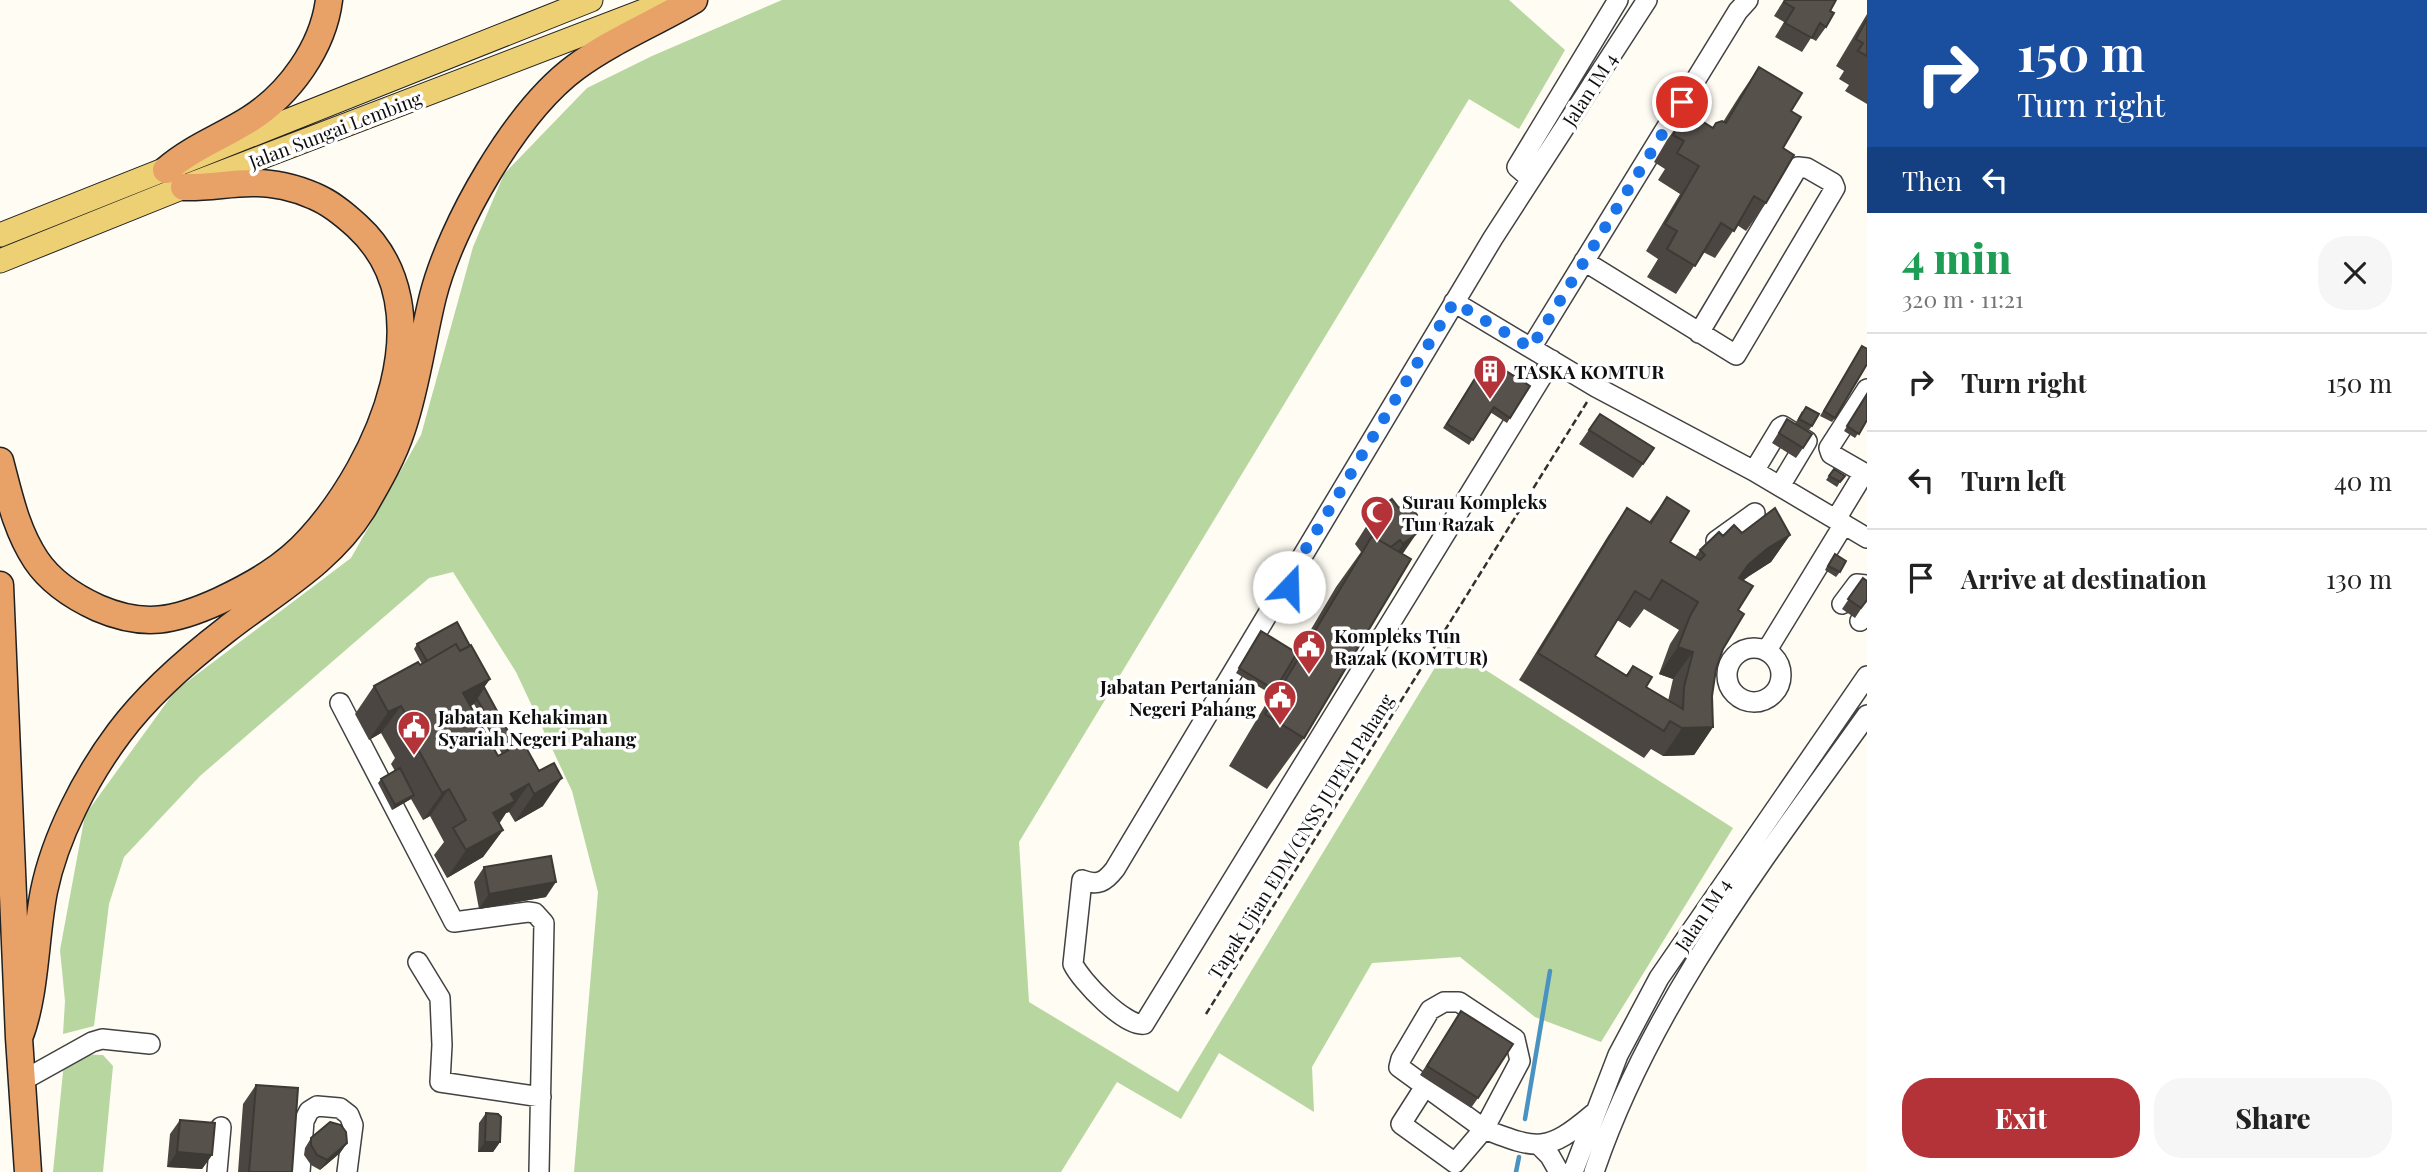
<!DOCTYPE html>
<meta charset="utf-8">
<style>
:root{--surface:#fff;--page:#f6f6f6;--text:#222;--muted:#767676;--line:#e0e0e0;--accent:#b43339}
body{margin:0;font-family:"Playfair Display",serif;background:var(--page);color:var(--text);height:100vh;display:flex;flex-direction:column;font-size:26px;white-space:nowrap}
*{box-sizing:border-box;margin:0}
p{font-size:23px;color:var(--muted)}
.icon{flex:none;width:38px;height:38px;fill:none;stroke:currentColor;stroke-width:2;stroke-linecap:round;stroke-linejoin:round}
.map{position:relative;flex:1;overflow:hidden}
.side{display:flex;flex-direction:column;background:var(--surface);width:560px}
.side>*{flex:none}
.top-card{background:#1a4fa0;color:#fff;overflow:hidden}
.pin{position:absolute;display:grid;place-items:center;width:60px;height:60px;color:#fff;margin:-30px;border:4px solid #fff;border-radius:50%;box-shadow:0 2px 7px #0007}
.me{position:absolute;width:77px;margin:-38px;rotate:21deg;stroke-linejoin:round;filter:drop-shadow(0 0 5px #0008)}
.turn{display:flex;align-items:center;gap:24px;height:147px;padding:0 35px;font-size:32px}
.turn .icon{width:91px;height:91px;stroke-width:2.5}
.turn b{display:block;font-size:49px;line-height:60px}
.then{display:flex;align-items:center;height:66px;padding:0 35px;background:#0003;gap:14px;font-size:26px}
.round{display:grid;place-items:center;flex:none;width:74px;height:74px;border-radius:28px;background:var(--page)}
.headline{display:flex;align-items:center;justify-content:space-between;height:119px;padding:0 35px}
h1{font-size:42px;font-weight:800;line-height:52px;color:#1e9e55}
.action{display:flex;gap:14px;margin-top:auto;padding:14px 35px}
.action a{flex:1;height:80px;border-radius:28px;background:var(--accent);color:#fff;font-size:28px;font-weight:800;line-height:80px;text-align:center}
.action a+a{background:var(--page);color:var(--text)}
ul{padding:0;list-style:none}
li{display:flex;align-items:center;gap:21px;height:98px;padding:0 35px;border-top:2px solid var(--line)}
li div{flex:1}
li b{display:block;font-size:26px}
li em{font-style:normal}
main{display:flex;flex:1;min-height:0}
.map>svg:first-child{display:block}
</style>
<main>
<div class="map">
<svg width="1867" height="1172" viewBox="0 0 1867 1172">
<rect width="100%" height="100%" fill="#fefcf3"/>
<path fill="#b8d69f" d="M782,0H1509L1565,50L1519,129L1469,99L1019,842L1029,1002L1178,1092L1448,646L1733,828L1601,1042L1535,1017L1460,957L1372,963L1312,1067L1314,1112L1219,1053L1181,1119L1117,1082L1061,1172H574L598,892L572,791L516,672L453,572L429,578L200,776L124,857L109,904L94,1026L63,1034L65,1001L60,950L85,815L175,691L351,558L421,435L473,247L504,174L587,88L652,56Z
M76,1054L103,1055L113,1066L103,1172H53L64,1062Z"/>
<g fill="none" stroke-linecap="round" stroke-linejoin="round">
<path stroke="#4992c2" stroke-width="4.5" d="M1525,1119L1550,971
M1516,1172L1519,1157"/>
<defs>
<path id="minor" d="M1531,179L1517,167L1618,0
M1584,261L1736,355L1835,188L1833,183L1807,168L1798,167L1699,333
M1454,302L1596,387L1754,471L1867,538
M1531,348L1738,11L1748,0
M1552,360L1144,1024C1125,1027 1081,981 1073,964L1082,880C1098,886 1105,882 1115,869L1493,238L1647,0
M1754,471L1780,428L1783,426L1807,441L1780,486
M1836,519L1864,473L1831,454L1829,448L1867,389
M1716,541L1755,513
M1842,604L1857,584L1867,585
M1860,621L1867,609
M1727 675a27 27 0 1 1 54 0a27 27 0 1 1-54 0Z
M1767,650L1844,524
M340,703L454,922L528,912L535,913L544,923L539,1172
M418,962L440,998L442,1045L440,1082L541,1097
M1444,1002H1459L1515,1039L1520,1061L1484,1129L1399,1067L1401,1059L1430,1010Z
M22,1081L92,1042L102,1039L150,1044
M1424,1088L1401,1124L1455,1163L1484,1129C1538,1150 1547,1153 1593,1114
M1540,1146L1550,1156L1559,1172
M217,1172L221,1127
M300,1172L304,1121L309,1111L317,1106L340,1108L349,1115L353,1125L347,1172
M1573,1172L1618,1055L1659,978L1867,676
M1594,1172C1651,1003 1765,858 1867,715"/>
<path id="major" d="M0,235L591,0
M0,261L184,187L672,0"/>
<path id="highway" d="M166,170C191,148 222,137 250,119C289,94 323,48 329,0
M0,461C9,495 16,530 36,560C50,581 74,597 98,608C144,628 175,621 219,601C253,585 285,567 310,539C379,463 448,309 357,226C344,214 331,203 314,196C296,188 272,182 252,183C229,183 207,188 184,187
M0,585L19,1038L28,1172
M19,1038C36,995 35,936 44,891C55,837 86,777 119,733C148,694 187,660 226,630C273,593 330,562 362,510C377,484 393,457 402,429C417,385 422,340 433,296C451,225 516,111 576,67C613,40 655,23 694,0"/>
</defs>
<use href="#minor" stroke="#424242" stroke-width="22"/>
<use href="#major" stroke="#202020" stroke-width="25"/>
<use href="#highway" stroke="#202020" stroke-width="29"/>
<path stroke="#313131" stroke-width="2.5" stroke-dasharray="7 3.5" stroke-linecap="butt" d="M1206,1014L1587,402"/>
<use href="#minor" stroke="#fff" stroke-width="19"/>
<use href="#major" stroke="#edcf74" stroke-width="23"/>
<use href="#highway" stroke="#e8a167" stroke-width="26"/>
</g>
<path fill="#4b4641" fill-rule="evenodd" d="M1784,0H1836L1830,11L1826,27L1816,41L1811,38L1802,52L1775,37L1784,22L1774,16Z
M1867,14V104L1845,91L1849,85L1839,79L1844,71L1836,66Z
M1759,67L1791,111L1783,148L1766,203L1746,231L1737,225L1715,258L1703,252L1676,294L1647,277L1658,259L1646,251L1680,194L1658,180L1665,169L1654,162L1667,140L1687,112L1713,128L1723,122L1740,95Z
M1859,351L1835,418L1832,422L1820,416Z
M1487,359L1530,386L1507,423L1490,412L1469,445L1443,428Z
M1867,394V420L1855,438L1844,431Z
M1802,411L1812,426L1808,431L1795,424Z
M1600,414L1643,464L1633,478L1579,444Z
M1787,419L1803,448L1796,458L1772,443Z
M1834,469L1840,482L1837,487L1826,480Z
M1667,497L1670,542L1695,557L1700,550L1723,536L1742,533L1790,535L1771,562L1743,580L1738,610L1716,669L1712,696L1713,727L1694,755L1663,756L1651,749L1644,758L1519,680L1608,536L1627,508L1649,522ZM1644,609L1679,630L1670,644L1659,674L1673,679L1668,701L1646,687L1633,666L1626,675L1595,656L1617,620L1630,628Z
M1376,511L1411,524L1404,552L1402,554L1304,738L1267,789L1229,766L1273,692L1271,694L1236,673L1258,636L1297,653L1336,587L1361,552L1355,544Z
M1831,559L1840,572L1836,577L1825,570Z
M1863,578L1867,600L1855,618L1842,609Z
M417,644L470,646L490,679L484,687L543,806L515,822L509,812L506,813L499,824L503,830L483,857L447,878L434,855L444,842L430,816L423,820L411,799L392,810L378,783L381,779L395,771L391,764L395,758L381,733L369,740L355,714L374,686L422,664L414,649ZM474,704L502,754L498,756L471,706Z
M484,867L546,897L479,909L474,882Z
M1455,1021L1478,1098L1471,1108L1420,1075Z
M256,1085L292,1172H238L243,1104Z
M486,1113L500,1142L493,1152H478L479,1123Z
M180,1120L212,1155L202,1169L167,1167L170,1134Z
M311,1138L347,1143L340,1153L320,1170L311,1165L304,1155L305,1148Z"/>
<path fill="#3d3935" d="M1417,533L1404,552L1390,563L1403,544Z
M1790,535L1771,562L1749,576L1729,592L1748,565L1768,548Z
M1678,647L1693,652L1673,679L1659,674Z
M490,679L474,702L477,699L474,704L444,721L463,693Z
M401,706L381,733L369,740L388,712Z
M1713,727L1694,755L1663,756L1682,728Z
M562,778L543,806L515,822L534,794Z
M529,784L509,812L506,813L495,829L493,813L511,794Z
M449,789L430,816L423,820L442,793Z
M414,795L411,799L392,810L395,805Z
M503,830L483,857L447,878L466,850Z
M556,882L546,897L479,909L489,894Z
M485,1142H500L493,1152H478Z
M347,1143L340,1153L320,1170L327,1160Z
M177,1152L212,1155L202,1169L167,1167Z"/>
<path fill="#57514c" stroke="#3d3935" stroke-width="2" fill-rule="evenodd" d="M1785,0H1836L1830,11L1834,13L1826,27L1820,23L1812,38L1785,23L1794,8L1784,2Z
M1867,19V56L1858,51L1863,43L1856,39Z
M1759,67L1802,93L1791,111L1801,117L1783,148L1794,155L1766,203L1754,196L1734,231L1721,223L1695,266L1667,249L1677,231L1665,224L1699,166L1677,153L1684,141L1673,135L1687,112L1713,128L1716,123L1722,121L1726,123Z
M1862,346L1867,349V364L1835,418L1824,411Z
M1487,359L1530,386L1510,418L1494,407L1473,440L1447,424Z
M1867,394V420L1859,434L1847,426Z
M1806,407L1819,414L1812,426L1799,419Z
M1600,414L1654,448L1643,464L1589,430Z
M1787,419L1812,434L1803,448L1779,433Z
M1834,469L1845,476L1840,482L1829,476Z
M1667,497L1689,511L1670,542L1700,560L1705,555L1700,550L1719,532L1723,536L1734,525L1742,533L1775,508L1790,535L1768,548L1748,565L1739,578L1753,586L1738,610L1744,614L1723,649L1716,669L1712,696L1713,727L1682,728L1670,721L1664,731L1538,653L1627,508L1651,523ZM1662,580L1698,602L1690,616L1678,647L1693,652L1684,687L1683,709L1646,687L1652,677L1633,666L1627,676L1595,656L1635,591L1650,600Z
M1392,499L1399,508L1408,501L1417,515L1408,521L1417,533L1403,544L1400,540L1391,547L1379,540L1368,525L1380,516L1376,511Z
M1372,536L1411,559L1304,738L1265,714Z
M1835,554L1846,561L1840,572L1828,566Z
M1863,578L1867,581V600L1861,608L1848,599Z
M457,622L470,646L460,651L456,644L427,661L417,644Z
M1261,631L1297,653L1275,690L1239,668Z
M456,644L460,651L471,645L490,679L463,693L498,756L523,742L539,771L554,763L562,778L534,794L529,784L511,794L515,801L493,813L503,830L466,850L453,828L466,820L449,789L442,793L411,736L416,733L401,706L388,712L374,686L418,662L420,665Z
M484,687L516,746L506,751L477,699L474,702Z
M400,768L414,795L395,805L381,779Z
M551,856L556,882L489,894L484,867Z
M1461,1011L1513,1044L1478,1098L1427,1066Z
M256,1085L298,1088L292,1172H249Z
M486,1113L498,1114L501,1117L500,1142H485Z
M180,1120L215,1123L212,1155L177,1152Z
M330,1122L341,1125L346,1132L347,1143L327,1160L317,1155L311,1145V1138Z"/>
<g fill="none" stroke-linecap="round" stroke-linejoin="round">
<path stroke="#1a73e8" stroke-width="12" stroke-dasharray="0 21.6" d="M1289,587L1293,570L1454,302L1531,348L1682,102"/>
</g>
<defs>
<symbol id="building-pin" viewBox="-11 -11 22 30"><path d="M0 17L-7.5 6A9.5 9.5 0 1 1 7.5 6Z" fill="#b43339" stroke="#fff"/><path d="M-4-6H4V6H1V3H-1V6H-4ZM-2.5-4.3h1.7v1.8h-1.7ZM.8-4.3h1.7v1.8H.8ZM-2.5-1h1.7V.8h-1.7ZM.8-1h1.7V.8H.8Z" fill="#fff"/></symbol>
<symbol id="mosque-pin" viewBox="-11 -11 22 30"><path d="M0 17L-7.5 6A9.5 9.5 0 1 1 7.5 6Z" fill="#b43339" stroke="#fff"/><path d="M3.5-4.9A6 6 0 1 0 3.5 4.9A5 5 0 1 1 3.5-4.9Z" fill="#fff"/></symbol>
<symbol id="civic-pin" viewBox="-11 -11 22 30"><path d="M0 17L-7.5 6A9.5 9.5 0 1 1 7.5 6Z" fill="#b43339" stroke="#fff"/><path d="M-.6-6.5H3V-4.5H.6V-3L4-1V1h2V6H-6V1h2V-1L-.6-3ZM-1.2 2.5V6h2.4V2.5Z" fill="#fff"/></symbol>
</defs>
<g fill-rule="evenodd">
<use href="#building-pin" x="1471" y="352" width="38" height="52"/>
<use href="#mosque-pin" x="1358" y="493" width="38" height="52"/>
<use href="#civic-pin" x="1290" y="627" width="38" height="52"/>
<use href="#civic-pin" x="1261" y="678" width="38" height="52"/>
<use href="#civic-pin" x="395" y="708" width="38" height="52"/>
</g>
<g text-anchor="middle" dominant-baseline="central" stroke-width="7" stroke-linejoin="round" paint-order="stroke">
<g font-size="19" fill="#0f0f0f" stroke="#fff">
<text transform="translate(1589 89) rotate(-57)">Jalan IM 4</text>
<text transform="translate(335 129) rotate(-21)">Jalan Sungai Lembing</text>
<text transform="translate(1300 836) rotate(-58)">Tapak Ujian EDM/GNSS JUPEM Pahang</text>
<text transform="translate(1702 914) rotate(-56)">Jalan IM 4</text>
</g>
<g font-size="19" font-weight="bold" fill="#0f0f0f" stroke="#fff" text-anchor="start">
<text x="1514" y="371">TASKA KOMTUR</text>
<text x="1402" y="501">Surau Kompleks<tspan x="1402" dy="22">Tun Razak</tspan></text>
<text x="1334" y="635">Kompleks Tun<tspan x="1334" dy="22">Razak (KOMTUR)</tspan></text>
<text x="1256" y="686" text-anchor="end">Jabatan Pertanian<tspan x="1256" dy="22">Negeri Pahang</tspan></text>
<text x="438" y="716">Jabatan Kehakiman<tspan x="438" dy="22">Syariah Negeri Pahang</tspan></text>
</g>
</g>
</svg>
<div class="pin" style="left:1682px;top:102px;background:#d93025"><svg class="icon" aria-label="arrive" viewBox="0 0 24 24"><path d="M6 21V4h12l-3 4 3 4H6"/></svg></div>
<svg class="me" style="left:1289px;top:587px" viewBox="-20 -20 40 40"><circle r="19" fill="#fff"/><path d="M0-13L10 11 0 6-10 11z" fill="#1a73e8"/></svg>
</div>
<section class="side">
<div class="top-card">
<div class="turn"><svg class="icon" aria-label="right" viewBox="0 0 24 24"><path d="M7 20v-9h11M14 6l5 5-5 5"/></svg><div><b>150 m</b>Turn right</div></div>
<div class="then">Then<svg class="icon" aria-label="left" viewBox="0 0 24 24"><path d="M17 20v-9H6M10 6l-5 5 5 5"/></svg></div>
</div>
<div class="headline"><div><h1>4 min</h1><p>320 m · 11:21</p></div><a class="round"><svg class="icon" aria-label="close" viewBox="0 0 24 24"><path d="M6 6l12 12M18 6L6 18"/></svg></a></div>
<ul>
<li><svg class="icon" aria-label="right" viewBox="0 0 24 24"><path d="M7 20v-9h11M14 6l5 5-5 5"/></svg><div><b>Turn right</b></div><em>150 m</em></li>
<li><svg class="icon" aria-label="left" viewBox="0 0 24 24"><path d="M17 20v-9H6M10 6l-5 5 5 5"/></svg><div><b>Turn left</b></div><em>40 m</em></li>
<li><svg class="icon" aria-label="arrive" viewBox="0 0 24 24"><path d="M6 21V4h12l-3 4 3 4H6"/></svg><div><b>Arrive at destination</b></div><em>130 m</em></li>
</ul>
<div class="action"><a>Exit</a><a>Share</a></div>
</section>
</main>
